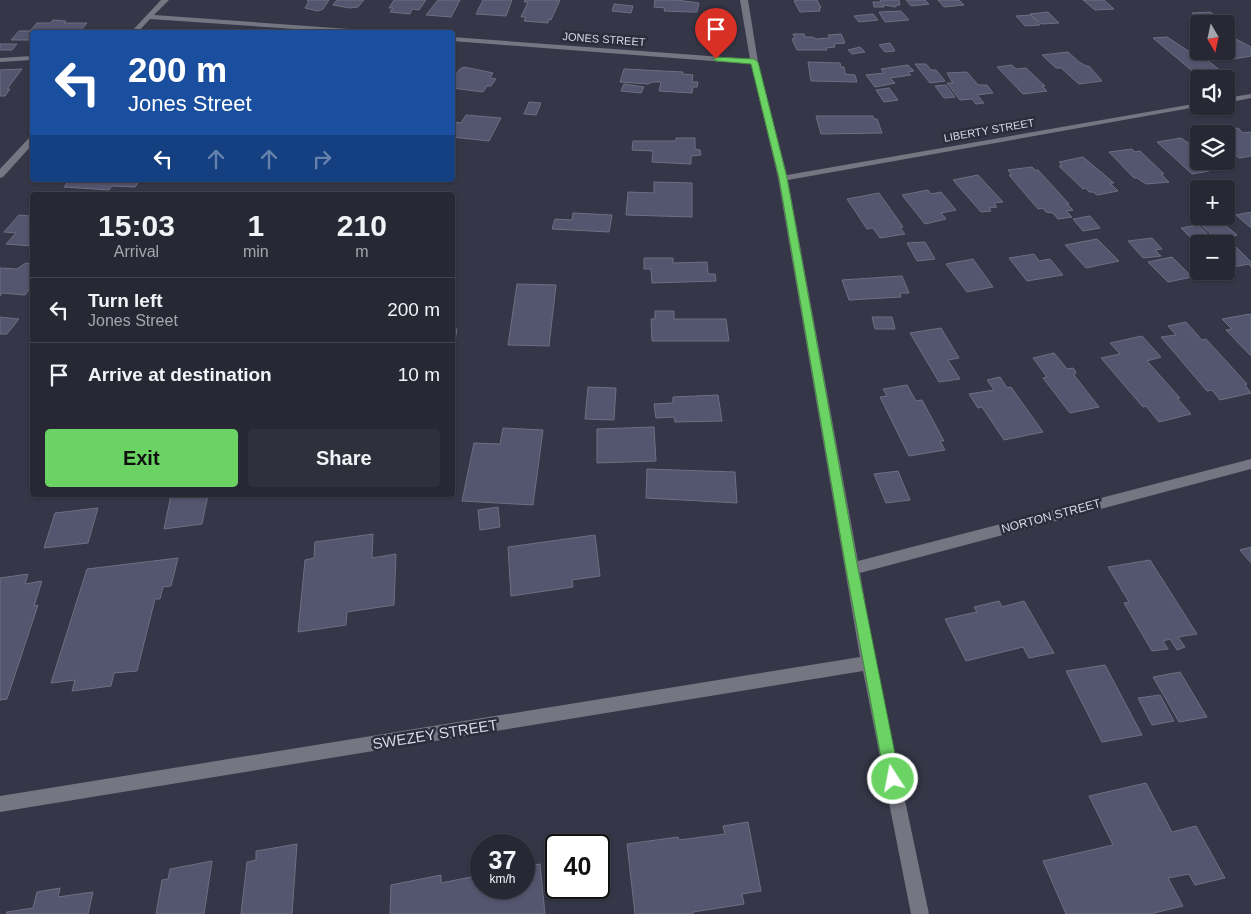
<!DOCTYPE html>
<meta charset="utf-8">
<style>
:root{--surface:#282835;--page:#30303d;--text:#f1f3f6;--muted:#a5a6ad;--line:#444450;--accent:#6ad363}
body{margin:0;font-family:Arial,sans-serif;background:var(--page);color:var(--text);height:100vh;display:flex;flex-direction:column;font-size:19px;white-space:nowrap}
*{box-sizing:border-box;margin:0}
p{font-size:16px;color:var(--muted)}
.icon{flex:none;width:28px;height:28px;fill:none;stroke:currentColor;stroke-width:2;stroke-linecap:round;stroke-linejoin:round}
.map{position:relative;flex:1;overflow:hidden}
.details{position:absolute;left:30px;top:192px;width:425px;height:305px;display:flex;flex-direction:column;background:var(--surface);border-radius:5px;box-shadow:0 1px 4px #0004,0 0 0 1px var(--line)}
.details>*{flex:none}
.banner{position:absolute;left:30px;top:30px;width:425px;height:152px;border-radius:5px;box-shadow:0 1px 4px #0004,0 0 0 1px var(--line);background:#1a4fa0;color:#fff;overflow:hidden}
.needle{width:32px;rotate:171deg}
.fabs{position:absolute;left:1190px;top:15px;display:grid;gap:10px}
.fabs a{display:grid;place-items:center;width:45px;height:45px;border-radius:5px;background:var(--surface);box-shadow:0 1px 4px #0004,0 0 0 1px var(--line);font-size:25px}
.speed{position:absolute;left:470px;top:834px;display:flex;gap:10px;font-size:25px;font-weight:700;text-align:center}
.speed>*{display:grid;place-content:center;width:65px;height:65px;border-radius:50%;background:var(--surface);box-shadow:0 1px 4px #0004,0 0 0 1px var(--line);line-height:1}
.speed small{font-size:12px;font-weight:400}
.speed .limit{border:2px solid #111;border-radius:8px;background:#fff;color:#111}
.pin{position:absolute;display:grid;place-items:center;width:42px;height:42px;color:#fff;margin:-51px -21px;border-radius:50% 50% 50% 0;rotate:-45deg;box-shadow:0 0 5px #0007}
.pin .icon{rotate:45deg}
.me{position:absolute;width:55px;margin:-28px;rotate:349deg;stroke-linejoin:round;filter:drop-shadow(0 0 4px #0008)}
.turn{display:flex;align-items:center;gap:18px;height:105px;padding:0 15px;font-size:22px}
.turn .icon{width:65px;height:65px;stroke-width:2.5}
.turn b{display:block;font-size:35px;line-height:42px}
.lanes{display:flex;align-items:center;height:48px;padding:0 15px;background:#0003;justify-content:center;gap:25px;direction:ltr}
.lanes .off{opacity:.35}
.eta{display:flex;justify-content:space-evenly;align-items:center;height:85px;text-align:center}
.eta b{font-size:30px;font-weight:600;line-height:35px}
.cta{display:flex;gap:10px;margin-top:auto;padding:10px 15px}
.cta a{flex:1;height:58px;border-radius:5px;background:var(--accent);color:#111;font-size:20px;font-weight:600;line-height:58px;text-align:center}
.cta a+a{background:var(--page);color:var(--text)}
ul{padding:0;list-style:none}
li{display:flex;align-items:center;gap:15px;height:65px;padding:0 15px;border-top:1px solid var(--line)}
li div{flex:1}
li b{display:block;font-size:19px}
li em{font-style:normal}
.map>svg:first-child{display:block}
</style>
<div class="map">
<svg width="1251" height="914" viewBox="0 0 1251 914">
<rect width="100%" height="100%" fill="#353647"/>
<path fill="#54556e" stroke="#6e6f82" d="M308,0H329L323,9L318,11L305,8L309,1H307Z
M337,0H364L358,7L350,8L333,5Z
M394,0H426L419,10L412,9L410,14L390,12L393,8H389Z
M438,0H460L451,17L426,15Z
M483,0H512L506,16L476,14Z
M525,0H560L551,20L549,19L548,23L524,21L526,17H521L528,2H524Z
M655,0H676L699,3L697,12H690L664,11L665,8L654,7Z
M797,0H817L821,8H819L820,11L800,12L794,1Z
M880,0H899L900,5H896V7L883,5L884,7H874L873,2H881Z
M906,0H925L929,4L911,6Z
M938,0H959L964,5L944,7Z
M1083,0H1104L1114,9L1095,10Z
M614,4L633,6L631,13L612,11Z
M901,11L909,20L885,22L879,12Z
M1048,12L1059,23L1041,24L1030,14Z
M1210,12L1223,21L1204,23L1192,13Z
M873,14L878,20L859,22L854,16Z
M1031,15L1040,25L1025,26L1016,16Z
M53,20L66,21L64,23H87L81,30H85L83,32H32V40H11L19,31H30L37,23H50Z
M793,34H804L805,37H813L816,39L830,38L828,35L841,34L845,43L834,44L835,47L826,48L827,50H797L792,39L795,38Z
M1226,36H1230L1251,47V56L1234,59L1223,51H1226Z
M1167,37L1190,52L1204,51L1214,59L1207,60L1221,71L1196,74L1153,38Z
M890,43L895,51L885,52L879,45Z
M0,44H17L12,50H0Z
M860,47L865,52L852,54L848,50Z
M1068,52L1079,62L1086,66H1089L1102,81L1079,84L1061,68H1056L1042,55Z
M808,62L840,63L841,67H844L845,74L855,75L857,82L811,81Z
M915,64H926L931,70H936L945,81L930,83Z
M908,65L914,71L908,72L911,75L890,78L895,83L875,87L866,75L884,73L881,69Z
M1012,65L1016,69L1026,68L1045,86H1042L1047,91L1023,94L997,67Z
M464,67L493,73L490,78L496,79L491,86H487L483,92L452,88V80L460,69Z
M22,69L7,89H10L5,96H0V70Z
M624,69L683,72L682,74L693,75L692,82H698L697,87H693L692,93L659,91L661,82H652L648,84L620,82Z
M967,72L978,85H987L993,93L977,95L984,103L976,104L972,99L960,100L947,83H953L947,73Z
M624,84L644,87L641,93L621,91Z
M946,85L955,97L944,98L935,86Z
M889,88L898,100L884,102L876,90Z
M529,102L541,103L536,115L524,114Z
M466,115L501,118L489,141L452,137V122L461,123Z
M816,116H873L874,119H877L882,133L821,134Z
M1238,128L1243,133L1251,132V156L1239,158L1226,147V134L1220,131Z
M676,138H695V149L700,150L701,155L691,156V164L652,162L653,151L632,150L633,141H676Z
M1181,138L1199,150V161H1212L1214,163L1202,165L1209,171L1192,174L1157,142Z
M1132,149L1135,152L1140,151L1164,174H1161L1169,182L1146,184L1137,178H1134L1109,152Z
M1083,157L1114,183H1110L1118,191L1097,195L1093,192H1089L1086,188L1083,189L1059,166L1062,165L1059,162Z
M1032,167L1035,170H1038L1069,204H1067L1073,210L1066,211L1072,217L1058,219L1053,213L1046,212L1043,208L1038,209L1009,175H1012L1008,170Z
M978,175L1003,202L994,203L997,207L989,208L991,211L981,212L953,180Z
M69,180H140L135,187L112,186L109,190L64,187Z
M654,182L692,183V217L626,215L628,192L654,193Z
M928,190L931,194L941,192L956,210L941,213L946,219L925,224L902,195Z
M879,193L903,227L900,228L905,234L880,238L873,228L867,229L847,199Z
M1251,212V228L1236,215Z
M573,213L612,215L609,232L552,229L555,219L572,220Z
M32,214V246L6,244L16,233L4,232L19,215L30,216Z
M1090,216L1100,228L1083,231L1073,219Z
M1215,217L1237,235L1218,240L1196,221Z
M1198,225L1216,242L1198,245L1181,228Z
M1152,238L1162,249L1155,250L1161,256L1143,258L1128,241Z
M1097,239L1119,261L1086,268L1065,245Z
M925,242L935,259L917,261L907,243Z
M1235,246L1251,262V267L1249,264L1228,268L1226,266V247Z
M1034,254L1039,261L1050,259L1063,275L1027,281L1009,258Z
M1172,257L1192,277L1168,282L1148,262Z
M644,258H673V263L707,262L708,274H715L716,281L652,283L651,269H644Z
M973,259L993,287L967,292L946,264Z
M26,263L32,264V285L25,295L2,293L0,296V268L17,269Z
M902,276L909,293H900L901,297L849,300L842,280Z
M517,284L556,285L549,346L508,345Z
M655,311H674V319H726L729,341H652L651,319H655Z
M1250,314L1251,315V356L1226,330L1232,329L1222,319Z
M0,317L19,319L7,334H0Z
M872,317H892L895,329H875Z
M1186,322L1202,340L1206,339L1247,384L1245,385L1251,393L1220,400L1212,390L1207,391L1161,337L1176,335L1168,326Z
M941,328L959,358L948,360L960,379L939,382L910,333Z
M452,329H457L452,360Z
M1142,336L1161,357L1147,361L1180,398H1177L1191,414L1159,422L1146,406L1143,407L1101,358L1120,354L1110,343Z
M1054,353L1067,369L1073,368L1076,372L1074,375L1099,407L1070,413L1043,378L1047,377L1033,358Z
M1000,377L1007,388L1011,387L1043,432L1004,440L982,407L978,408L969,394L994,390L987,380Z
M907,385L916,401L922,400L944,441H940L945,450L909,456L880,397L887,396L883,389Z
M588,387L616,388L614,420L585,419Z
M718,395L722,421L675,422L674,417L656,418L654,404L673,403V397Z
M654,427L656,461L597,463V429Z
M503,428L543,430L533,505L462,501L474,443L500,444Z
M647,469L735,472L737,503L646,498Z
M898,471L910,500L886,503L874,474Z
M171,495H208L202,524L164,529Z
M498,507L500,527L480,530L478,510Z
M98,508L88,543L44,548L55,513Z
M373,534L372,558L396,554L394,605L347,612L346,625L298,632L305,560L314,558L315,542Z
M595,535L600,576L572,580L573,587L511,596L508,547Z
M1251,547V563L1240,550Z
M178,558L171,586L163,587L160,599H155L137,671L114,673L111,686L72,691L75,680L51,683L87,569Z
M1150,560L1197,634L1178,637L1185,647L1177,650L1170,639L1163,641L1168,649L1152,651L1124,603L1129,602L1108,567Z
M28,574L25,584L42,581L34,606L38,605L7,699L0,700V578Z
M999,601L1002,607L1024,601L1054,653L1029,658L1023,647L966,661L945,619L977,612L974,607Z
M1105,665L1142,735L1102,742L1066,671Z
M1180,672L1207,717L1179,722L1153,677Z
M1160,695L1174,721L1152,725L1138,698Z
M1146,783L1172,832L1196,826L1225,878L1195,885L1189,874L1168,878L1183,906L1150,914H1066L1043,861L1113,845L1089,796Z
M748,822L761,891L742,894L744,904L693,912V914H635L627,844L678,837L679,840L725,834L723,826Z
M297,844L292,914H241L247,862L256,860V851Z
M212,861L204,914H156L162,880L168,879L170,869Z
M540,864L545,914H390L391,885L441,875V883L481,875V888H524V867Z
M60,888L58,897L93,892L88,914H6L7,912L33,908L37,892Z"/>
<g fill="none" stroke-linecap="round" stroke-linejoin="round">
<path fill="#757682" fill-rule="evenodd" d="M161,0H169L154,15L364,30L368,32H339L150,19L138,32H131Z
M740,0H748L758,62L787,175L1199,103V106H1202L788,180L858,561L1251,459V469L860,573L876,663L929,914H911L863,671L0,812V796L860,657L778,178L751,64L452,41V37L750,59Z
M32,56V60L0,62V58Z
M1251,94V98L1226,103V98Z
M32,137V145L3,177L0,178V169L29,138Z"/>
</g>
<path fill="#6ad363" stroke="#458940" d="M714,57L754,59L758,62L787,178L858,569L900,779L898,784L893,786L888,784L885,779L846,569L779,178L751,64L716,61L714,60Z"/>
<g text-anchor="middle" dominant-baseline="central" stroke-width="5" stroke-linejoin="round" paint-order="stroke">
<g font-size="11" fill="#d9dae5" stroke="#2b2c3c">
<text transform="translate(604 39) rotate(4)">JONES STREET</text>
<text transform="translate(989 130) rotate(-10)">LIBERTY STREET</text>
</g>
<g font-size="12" fill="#d9dae5" stroke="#2b2c3c">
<text transform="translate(1051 516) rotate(-15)">NORTON STREET</text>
</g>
<g font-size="15" fill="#d9dae5" stroke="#2b2c3c">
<text transform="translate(435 734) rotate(-9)">SWEZEY STREET</text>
</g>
</g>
</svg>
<div class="fabs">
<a><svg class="needle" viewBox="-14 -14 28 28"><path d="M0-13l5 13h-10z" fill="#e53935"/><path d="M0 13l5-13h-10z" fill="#a5a6ad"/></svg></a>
<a><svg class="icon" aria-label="sound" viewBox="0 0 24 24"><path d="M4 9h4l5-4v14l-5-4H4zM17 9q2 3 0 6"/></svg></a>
<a><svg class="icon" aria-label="layers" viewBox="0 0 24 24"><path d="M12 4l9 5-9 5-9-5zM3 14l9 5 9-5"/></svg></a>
<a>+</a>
<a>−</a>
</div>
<div class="speed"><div>37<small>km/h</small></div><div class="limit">40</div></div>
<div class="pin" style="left:716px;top:59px;background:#d93025"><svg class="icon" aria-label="arrive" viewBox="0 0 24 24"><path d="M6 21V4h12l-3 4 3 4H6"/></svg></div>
<svg class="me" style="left:893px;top:779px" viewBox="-20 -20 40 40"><circle r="17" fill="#6ad363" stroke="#fff" stroke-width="3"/><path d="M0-11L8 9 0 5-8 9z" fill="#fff"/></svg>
<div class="banner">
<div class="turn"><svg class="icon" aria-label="left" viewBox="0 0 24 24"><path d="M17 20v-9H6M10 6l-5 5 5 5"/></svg><div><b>200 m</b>Jones Street</div></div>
<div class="lanes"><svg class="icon" aria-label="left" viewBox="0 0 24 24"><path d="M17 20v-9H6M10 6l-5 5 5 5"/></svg><svg class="icon off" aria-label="ahead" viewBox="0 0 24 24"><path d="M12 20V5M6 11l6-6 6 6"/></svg><svg class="icon off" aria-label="ahead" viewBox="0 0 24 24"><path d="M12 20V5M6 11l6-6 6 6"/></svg><svg class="icon off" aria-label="right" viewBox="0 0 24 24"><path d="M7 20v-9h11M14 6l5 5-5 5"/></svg></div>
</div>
<section class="details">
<div class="eta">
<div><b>15:03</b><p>Arrival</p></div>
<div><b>1</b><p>min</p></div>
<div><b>210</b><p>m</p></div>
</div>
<ul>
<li><svg class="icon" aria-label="left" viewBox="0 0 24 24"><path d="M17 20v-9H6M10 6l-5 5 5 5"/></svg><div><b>Turn left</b><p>Jones Street</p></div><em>200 m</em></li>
<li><svg class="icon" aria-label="arrive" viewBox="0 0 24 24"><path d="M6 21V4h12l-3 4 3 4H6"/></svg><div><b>Arrive at destination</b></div><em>10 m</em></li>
</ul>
<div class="cta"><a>Exit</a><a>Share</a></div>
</section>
</div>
